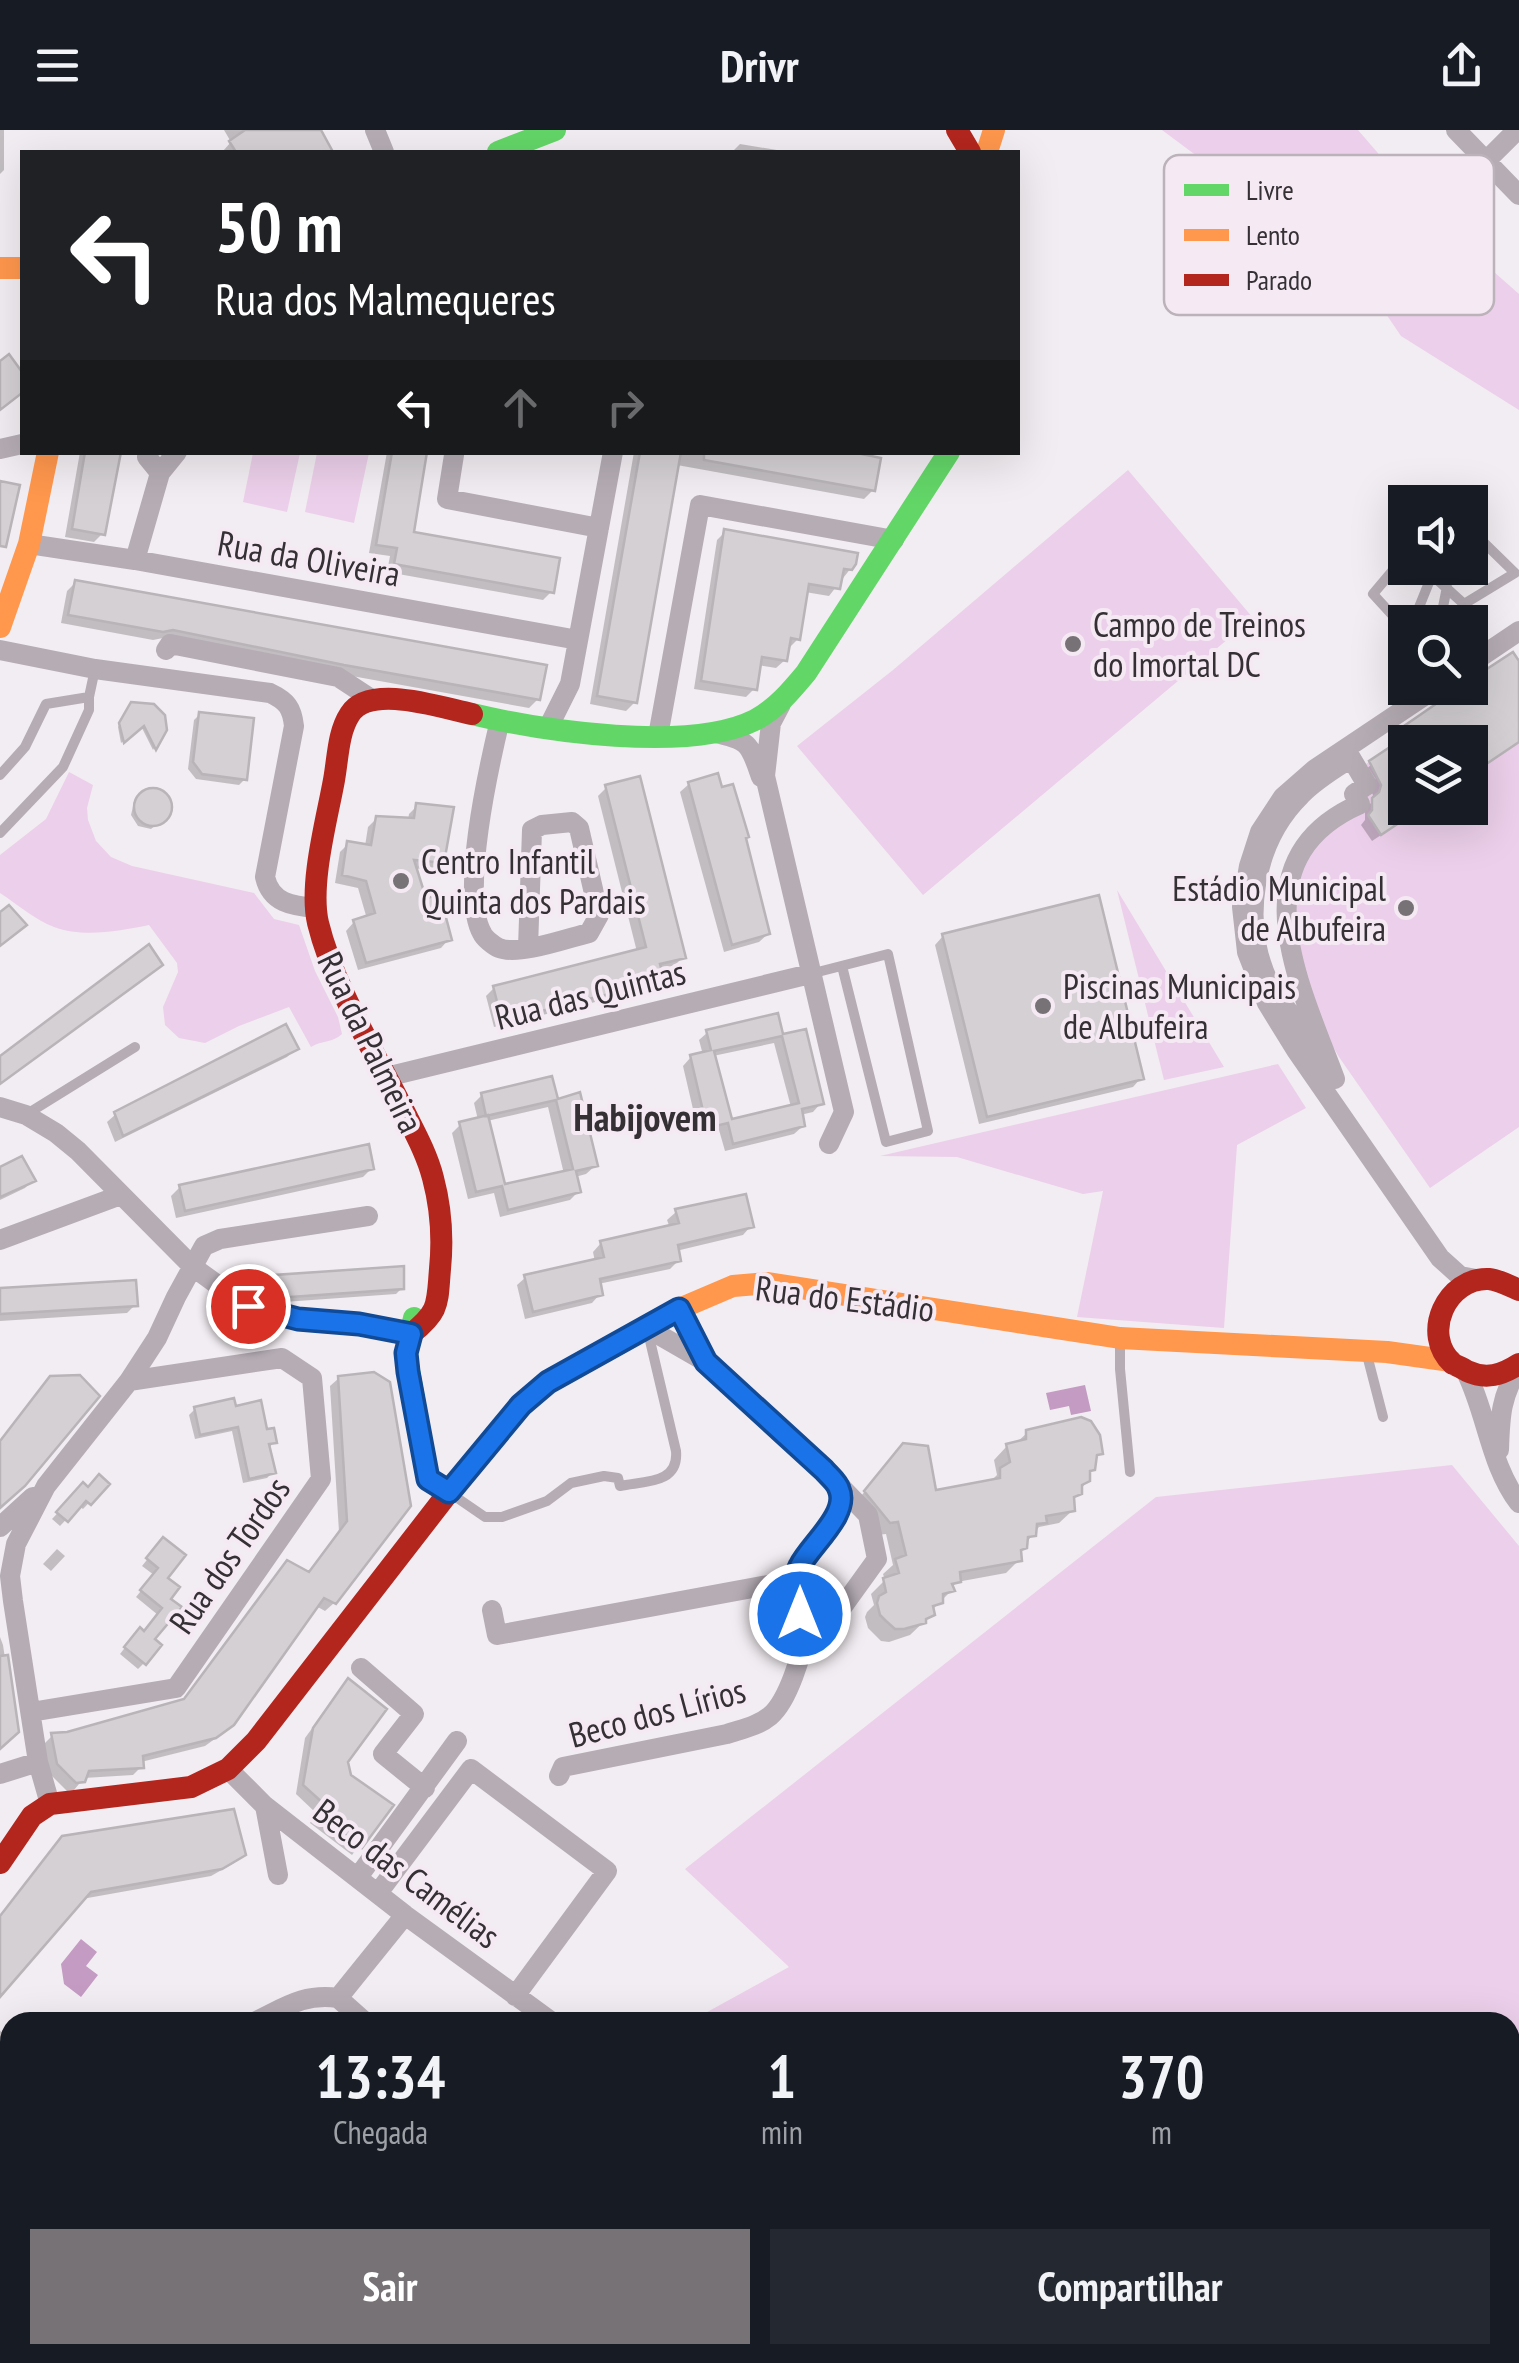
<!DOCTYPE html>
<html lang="pt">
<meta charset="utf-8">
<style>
:root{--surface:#171b24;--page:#242831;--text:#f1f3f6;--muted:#9ea1a6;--accent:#767276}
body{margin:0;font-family:"PT Sans Narrow",sans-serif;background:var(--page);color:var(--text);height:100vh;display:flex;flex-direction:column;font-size:38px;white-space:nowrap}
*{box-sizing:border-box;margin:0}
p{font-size:32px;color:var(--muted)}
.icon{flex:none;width:55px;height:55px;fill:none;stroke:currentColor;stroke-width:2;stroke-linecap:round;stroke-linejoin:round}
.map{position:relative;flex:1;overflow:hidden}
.drawer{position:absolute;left:0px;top:1882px;width:1520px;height:352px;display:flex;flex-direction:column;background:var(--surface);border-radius:30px 30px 0 0;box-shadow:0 10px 40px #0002}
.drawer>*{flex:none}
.top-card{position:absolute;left:20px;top:20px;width:1000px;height:305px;border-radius:0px;box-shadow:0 10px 40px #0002;background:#202124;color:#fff;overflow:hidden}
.fabs{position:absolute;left:1388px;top:355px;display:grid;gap:20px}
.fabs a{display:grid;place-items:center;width:100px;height:100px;border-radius:0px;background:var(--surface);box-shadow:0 10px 40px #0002;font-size:50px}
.pin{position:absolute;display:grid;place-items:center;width:85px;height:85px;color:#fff;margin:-42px;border:5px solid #fff;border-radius:50%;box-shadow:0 2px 10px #0007}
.me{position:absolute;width:110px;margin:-55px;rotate:0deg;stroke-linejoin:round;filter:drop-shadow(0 0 8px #0008)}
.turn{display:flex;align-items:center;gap:35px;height:210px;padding:0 30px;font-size:45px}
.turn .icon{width:130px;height:130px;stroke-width:2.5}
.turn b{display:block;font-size:70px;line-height:85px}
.lanes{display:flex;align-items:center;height:95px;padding:0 30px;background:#0003;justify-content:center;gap:50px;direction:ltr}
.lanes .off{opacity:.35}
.eta{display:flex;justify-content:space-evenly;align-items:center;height:170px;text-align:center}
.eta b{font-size:60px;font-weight:700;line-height:70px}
.cta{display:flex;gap:20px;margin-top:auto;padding:20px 30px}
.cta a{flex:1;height:115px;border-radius:0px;background:var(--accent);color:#fff;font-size:40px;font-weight:700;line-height:115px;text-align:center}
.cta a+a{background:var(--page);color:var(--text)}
header{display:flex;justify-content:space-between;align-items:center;height:130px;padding:0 30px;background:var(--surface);font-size:45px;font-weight:700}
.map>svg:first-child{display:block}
</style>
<header><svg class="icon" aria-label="menu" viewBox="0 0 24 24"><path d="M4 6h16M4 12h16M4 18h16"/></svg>Drivr<svg class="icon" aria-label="share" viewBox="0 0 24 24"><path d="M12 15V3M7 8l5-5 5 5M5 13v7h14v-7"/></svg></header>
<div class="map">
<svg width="1519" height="2233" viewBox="0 0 1519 2233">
<rect width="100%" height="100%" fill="#f2edf2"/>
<path fill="#eccfea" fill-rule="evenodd" d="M1162,0H1358C1408,59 1460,113 1519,164V280L1401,206L1363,150Z
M253,323H300L287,382L243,372Z
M317,323H369L354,393L305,382Z
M1128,340L1253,488L923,765L797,616L893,540Z
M1512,521L1519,529V997L1430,1058L1339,927L1322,898L1299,830L1294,757L1320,701L1354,664L1376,649L1366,634L1409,604L1403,595L1459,558H1470V550ZM1405,612H1470V678H1405Z
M69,642L93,655L87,678L88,690L96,711L111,727L132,736L254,763L274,789L299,795L315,841L338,887L342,904C333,913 322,910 311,917L289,877L239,896L205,913L179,908L165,895L163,877L178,842L177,833L149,795C119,801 84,808 54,797C35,790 17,774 0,763V725L46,689Z
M1117,760L1224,937L1164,950Z
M1278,934L1306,978L1237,1015L1224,1198L1077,1187L1103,1061L1083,1064L957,1027L880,1026Z
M1452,1335L1519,1416V1927L1510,1941V1892H689L789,1837L685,1739L1156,1367Z
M0,2083L10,2091V2156L0,2149Z
M1519,2186V2233H1433L1446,2225H1510V2187Z
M515,2225H996L992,2233H506Z"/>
<path fill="#c49bc2" d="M1085,1255L1091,1281L1071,1285L1069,1276L1050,1280L1046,1263Z
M81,1809L97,1822L86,1836L98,1845L81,1867L64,1854L61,1834Z"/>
<path fill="#0003" fill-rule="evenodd" d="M0,0H4V40L0,44Z
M318,0L330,22H223V21L231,12L224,0Z
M740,14L789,22H732Z
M80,322H119L102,404L94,412L65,407Z
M387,322H425L411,404L552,461L543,470L387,442L390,426L369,423Z
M634,322H838L873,360L864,369L677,335L635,572L626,581L590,574Z
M725,402L851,438L829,466L805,462L798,509L790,517H787L785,530L776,538L758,535L754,559L746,567L694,559L717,410Z
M76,452L538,569L529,578L335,543L163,508L153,510L61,493L67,461Z
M1519,532V612L1470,645V612H1405V678H1422L1372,711L1361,695L1365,690V679L1371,673L1373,665L1362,642L1401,612L1397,606L1406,598L1465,558H1470V554Z
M129,578L165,599L153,620L141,596L121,613L118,597Z
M200,584L245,649L239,655L196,649L188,639L194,590Z
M689,654L744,708L768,804L759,812L724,822L680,662Z
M606,658L683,827L675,835L658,840L661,849L652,858L494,897L486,866L494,858L637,822L598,666Z
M150,660L163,663L170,673L167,686L151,699L138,696L131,685L134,672Z
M417,676L442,732L433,741L414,738L424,771L449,809L441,818L358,840L346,801L354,792L367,789L358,758L335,753L340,722L348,714L365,716L368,697L377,688L408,690L409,684Z
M943,806L1141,948L1133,957L979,994L935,815Z
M776,886L782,908L804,902L821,973L813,982L800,985L803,996L794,1004L725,1021L719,1000L699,1005L683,936L691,927L703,925L699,910L708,902ZM774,913L791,977L730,992L713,926Z
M296,918L287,927L115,1012L107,992L116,984Z
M550,949L556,972L578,966L595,1036L586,1044L575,1047L578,1062L570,1070L500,1087L494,1063L468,1069L452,1003L461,994L478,990L474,973L482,965ZM548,977L564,1044L503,1057L487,991Z
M0,1039L33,1050L25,1058L0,1070Z
M371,1039L363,1047L176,1088L171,1066L180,1057Z
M676,1082L751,1096L743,1105L676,1121L679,1130L670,1139L598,1154L600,1164L592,1173L525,1189L517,1155L526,1147L595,1132L593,1122L601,1113L670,1098L667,1090Z
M275,1147L402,1158L396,1164L270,1173L269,1153Z
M0,1161L135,1175L127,1183L0,1191Z
M373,1245L334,1473L325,1481L316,1476L223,1603L205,1616L141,1632V1637L133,1645L84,1648L74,1660L67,1661L49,1643L44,1614L52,1606L67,1604L181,1573L279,1442L307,1445L339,1402L330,1256L339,1248Z
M195,1279H234L265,1302L274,1312L268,1319L273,1342L267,1348L243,1353L232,1301L195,1309L189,1285Z
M1027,1303L1100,1323L1094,1329L1093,1338L1088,1344V1350L1072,1371L1073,1380L1059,1393L1039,1397L1018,1423L1019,1430L1006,1443L957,1452L951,1458L952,1460L931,1481L932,1484L910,1505L889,1512L881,1511L868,1498L865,1487L867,1482L874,1475L871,1464L885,1450L883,1444L893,1435L886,1404L877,1405L853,1376L891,1329L934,1363L989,1353L997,1345L994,1330L1007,1316L1015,1314Z
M106,1355L83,1379L79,1376L60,1396L52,1389L83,1356L87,1360Z
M158,1416L168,1469L144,1533L138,1539L120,1524L134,1506L143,1503L158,1485L136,1467L154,1445L142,1436Z
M57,1419L65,1426L51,1441L43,1434Z
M0,1507L3,1515L16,1602L0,1617Z
M340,1560L348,1647L390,1675L352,1725L310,1693L316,1683L296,1664L305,1608Z
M54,1717L243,1725L234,1733L211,1746L82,1769L0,1864V1787Z
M0,1901L10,1906V1966L0,1957Z"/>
<path fill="#d4d0d4" stroke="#b8b4b8" stroke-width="2.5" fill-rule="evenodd" d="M245,0H321L333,22H236L229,11Z
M9,224L22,242V263L0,280V231Z
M85,322H121L105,405L72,399Z
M392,322H427L414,402L560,428L554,463L394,434L397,418L376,415Z
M640,322H681L637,573L597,566Z
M704,322H852L881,328L875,361L704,330Z
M0,351L20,355L6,417L0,416Z
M724,399L858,423L856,434L852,440L844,439L840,459L809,454L800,510L791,508L787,531L762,527L757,560L701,551Z
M75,450L547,535L540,570L344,535L173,500L163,502L68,485Z
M1513,522L1519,531V612L1470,645V612H1415L1404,596L1459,558H1470V550Z
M131,572L154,574L165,585L167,600L156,620L144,596L124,613L119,593Z
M199,582L254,588L247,650L202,644L193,632Z
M1405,607V678H1421L1381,705L1368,685L1372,680V668L1379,662L1381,655L1369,631Z
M718,643L722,657L733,654L743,687L749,707L746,708L770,804L732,815L688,652Z
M640,646L686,828L660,834L664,850L502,891L493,856L646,817L605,655Z
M134 677a19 19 0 1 1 38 0a19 19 0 1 1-38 0Z
M416,673L454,677L444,733L414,730L426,768L440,765L452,810L366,833L353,790L375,783L366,751L342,745L347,711L371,715L376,686L414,688Z
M1099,765L1144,949L987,987L942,804Z
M9,775L27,795L0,816V782Z
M149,814L163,835L0,954V926Z
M778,883L783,904L806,899L824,974L802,979L805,996L733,1014L728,993L707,998L690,925L711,920L706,900ZM782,906L799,973L732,989L714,921Z
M286,894L299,919L123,1006L114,982Z
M552,946L558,969L580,962L598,1036L576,1041L581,1062L508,1080L502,1056L476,1062L459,992L488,985L505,1054L573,1039L556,970L486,986L481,963Z
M369,1014L374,1039L185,1081L179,1055Z
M22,1026L36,1051L0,1067V1037Z
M746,1064L754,1097L678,1115L681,1131L600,1149L603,1165L533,1182L524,1145L604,1127L600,1111L679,1093L675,1079Z
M404,1136V1159L276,1168L274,1145Z
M136,1150L138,1176L0,1184V1158Z
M374,1242L390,1252L411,1376L336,1474L324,1468L234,1595L216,1608L143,1626L144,1638L89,1641L85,1652L76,1653L57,1634L51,1603L67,1602L184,1569L287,1430L309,1442L347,1391L338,1246Z
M80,1245L100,1266L25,1356L0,1378V1311L50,1246Z
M234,1268L236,1276L261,1270L267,1299L274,1298L277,1313L269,1314L276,1343L249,1349L238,1297L200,1305L194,1277Z
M1081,1287L1091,1291L1100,1305L1103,1324L1097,1325L1095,1340L1090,1341V1351L1082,1355V1364L1074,1367L1075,1381L1046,1386L1047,1393L1037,1394L1036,1406L1028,1407L1027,1418L1021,1420L1022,1431L960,1442L961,1452L952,1454L955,1461L943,1464V1473L933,1476L935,1485L926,1489V1493L904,1499H895L886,1491L880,1485L877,1473L879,1466L886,1462L883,1448L899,1443L895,1429L906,1425L898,1392L890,1393L864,1361L903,1313L928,1316L936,1360L1000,1348V1338L1010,1332L1006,1314L1026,1309V1300Z
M99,1344L110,1354L91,1375L86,1371L68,1392L56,1382L83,1352L88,1357Z
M163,1407L186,1425L168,1448L180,1457L171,1469L182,1477L155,1509L162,1515L146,1535L124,1517L140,1497L144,1501L162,1478L140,1460L158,1438L146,1428Z
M8,1525L19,1602L0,1619V1526Z
M348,1548L387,1579L348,1632L351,1645L394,1675L362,1718L317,1683L323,1673L303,1655L313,1598Z
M234,1679L246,1725L222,1739L91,1762L0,1867V1786L62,1706Z"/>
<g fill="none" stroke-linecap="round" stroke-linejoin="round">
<path stroke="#b5acb4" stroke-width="10" d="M1405,426L1373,464L1405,499
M1413,492L1432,445L1464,474L1515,443L1470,399
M1440,492L1447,457
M0,645L25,617L46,574L89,567
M0,703L63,637L89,580V567L95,539
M810,844L888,824L928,1001L886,1012L842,836
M27,984L135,917
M1120,1208V1239L1130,1342
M1367,1225L1383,1287
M450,1363L485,1387H502L547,1371L571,1353L604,1346L618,1348L620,1356C645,1351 679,1354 676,1321L647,1198
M272,2225L285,2233"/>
<path stroke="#b5acb4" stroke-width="20" d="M375,0L384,22
M1456,0L1519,65
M1486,31L1517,0
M0,319L22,314
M148,322L147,327L160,343
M454,325L447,369L599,398
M29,414L135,430L578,510
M135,430L160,343L177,322
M0,520L95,539L270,563C287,571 292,578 294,596L265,747C271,773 292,776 316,778
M166,520L170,514L338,547L370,568
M1470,534L1519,501
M1436,558L1315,639L1283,667L1260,702L1249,736L1242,777L1247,822L1267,873L1296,920L1440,1128L1460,1146L1476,1149
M781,574L771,593L765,646L844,982L829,1014
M500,590C489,636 460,764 482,803C484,808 494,816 499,818C519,826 568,808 589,803L599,785L579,698L572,692L542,695L532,700L528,818
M548,598L570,554L613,322
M715,603C750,610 750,615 761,647
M658,606L700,375L894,410
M1351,628L1367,655L1354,664L1360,674C1235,729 1300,855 1335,949C1324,932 1313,913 1301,897C1289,882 1277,869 1269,853C1240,792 1253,712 1301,665C1315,650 1334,639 1351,628Z
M386,947L810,844
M0,977L26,985L56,1003L78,1021L193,1137L248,1177L298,1189L359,1194L411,1204
M0,1110L121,1065
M679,1179L705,1230
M1466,1242C1487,1284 1490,1335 1519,1373
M1499,1320C1500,1286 1501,1266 1519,1237
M0,1397L33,1367
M492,1480L497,1505L795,1450
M801,1527L833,1490L877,1429L868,1385L839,1355
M361,1538L414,1584L383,1624L425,1658
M31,1582L176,1558L321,1349L312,1248L282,1228L129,1251
M228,1639L265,1676L405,1785L552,1892
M0,1644L38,1632
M559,1646L563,1637L727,1604C742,1599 758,1596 770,1586C787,1572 805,1521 803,1500C801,1483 793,1462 797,1446C803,1419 852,1386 839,1358C836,1352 828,1345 824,1340L706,1232L647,1198
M50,1674L38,1632L13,1471L10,1446L16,1414L46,1356L129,1251L157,1208L176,1167L204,1116L220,1109L368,1086
M265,1676L278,1745
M358,1747L457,1611
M378,1763L471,1639L607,1741L515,1866
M338,1868L365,1892
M254,1892C284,1878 303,1863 338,1868L405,1785
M1510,1999L1519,1983
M1510,2127L1519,2142
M1510,2172L1519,2167
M1110,2233L1124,2225
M1410,2233L1422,2225"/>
<path stroke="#63d668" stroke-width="22" d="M498,22L555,0
M472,584C543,601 689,623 755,590C776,579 791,561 806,543L949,322
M414,1188L406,1223L428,1349L449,1362
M0,2019L10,2028
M0,2057L10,2065
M77,2225L90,2233"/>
<path stroke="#ff974d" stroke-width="22" d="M987,22L994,0
M0,138H22
M0,497L29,414L48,322
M636,1203L679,1179L733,1156L768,1153L1120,1208L1387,1222L1451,1231
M0,2177L10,2183"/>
<path stroke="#b3261e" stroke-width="22" d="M957,0L970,22
M1519,1160C1510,1156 1499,1150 1489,1149C1447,1147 1420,1204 1453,1234C1454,1234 1466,1240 1467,1241C1486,1250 1502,1245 1519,1234
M411,1204C440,1181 437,1174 440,1139C443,1109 441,1078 433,1048C427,1024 414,1001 403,979C374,921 333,855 318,793C309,754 327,689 334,650C338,628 338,602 350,584C370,553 442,578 472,584
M0,1733L32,1686L50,1674L191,1657L228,1639L256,1611L449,1362L521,1275L548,1253L636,1203
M189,2225L198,2233
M233,2225L242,2233"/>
</g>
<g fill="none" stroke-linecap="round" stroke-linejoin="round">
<defs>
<path id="route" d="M248,1176L298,1189L359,1194L411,1204L406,1223L408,1242L428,1349L449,1362L521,1275L548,1252L679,1179L706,1232L824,1340C828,1345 837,1352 839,1359C850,1384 810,1415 800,1436C792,1451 798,1468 800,1484"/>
</defs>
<use href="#route" stroke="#114b97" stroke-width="25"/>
<use href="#route" stroke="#1a73e8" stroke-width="18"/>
</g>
<g fill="#767276" stroke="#f5eaf4" stroke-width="4">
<circle cx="1073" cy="514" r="10"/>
<circle cx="401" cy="751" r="10"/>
<circle cx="1406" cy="778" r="10"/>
<circle cx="1043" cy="876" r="10"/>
</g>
<g text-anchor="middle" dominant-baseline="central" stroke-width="8" stroke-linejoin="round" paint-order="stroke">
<g font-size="35" fill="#343034" stroke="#f5eaf4">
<text transform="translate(309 428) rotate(10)">Rua da Oliveira</text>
<text transform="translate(590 864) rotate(-14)">Rua das Quintas</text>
<text transform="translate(371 912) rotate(64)">Rua da Palmeira</text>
<text transform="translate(845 1168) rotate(7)">Rua do Estádio</text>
<text transform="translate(229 1425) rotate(-55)">Rua dos Tordos</text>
<text transform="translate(657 1582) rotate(-15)">Beco dos Lírios</text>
<text transform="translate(407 1743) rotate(37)">Beco das Camélias</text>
</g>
<g font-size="35" fill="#343034" stroke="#f5eaf4" text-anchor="start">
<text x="1093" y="494">Campo de Treinos<tspan x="1093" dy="40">do Imortal DC</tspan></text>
<text x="421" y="731">Centro Infantil<tspan x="421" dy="40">Quinta dos Pardais</tspan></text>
<text x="1386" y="758" text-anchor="end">Estádio Municipal<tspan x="1386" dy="40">de Albufeira</tspan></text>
<text x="1063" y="856">Piscinas Municipais<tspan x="1063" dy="40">de Albufeira</tspan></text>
</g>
<g font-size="38" font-weight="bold" fill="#343034" stroke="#f5eaf4">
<text x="645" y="986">Habijovem</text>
</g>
</g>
<rect x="1164" y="25" width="330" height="160" rx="15" fill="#f5eaf4" stroke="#bbb2ba" stroke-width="2.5"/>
<rect x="1184" y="54" width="45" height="12" fill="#63d668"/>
<rect x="1184" y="99" width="45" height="12" fill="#ff974d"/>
<rect x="1184" y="144" width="45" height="12" fill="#b3261e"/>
<g font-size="28" fill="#343034">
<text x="1246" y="70">Livre</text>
<text x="1246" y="115">Lento</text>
<text x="1246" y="160">Parado</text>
</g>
</svg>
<div class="fabs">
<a><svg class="icon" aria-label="sound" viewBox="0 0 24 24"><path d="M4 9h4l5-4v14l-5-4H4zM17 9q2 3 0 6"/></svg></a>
<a><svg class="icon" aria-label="search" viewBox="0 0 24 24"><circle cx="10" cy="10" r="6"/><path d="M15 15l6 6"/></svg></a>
<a><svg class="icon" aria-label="layers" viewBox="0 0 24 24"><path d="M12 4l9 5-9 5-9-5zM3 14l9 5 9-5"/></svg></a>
</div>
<div class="pin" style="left:248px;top:1176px;background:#d93025"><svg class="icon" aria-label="arrive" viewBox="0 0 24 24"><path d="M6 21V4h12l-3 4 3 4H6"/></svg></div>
<svg class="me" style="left:800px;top:1484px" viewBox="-20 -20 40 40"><circle r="17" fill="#1a73e8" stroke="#fff" stroke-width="3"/><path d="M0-11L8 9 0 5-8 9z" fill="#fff"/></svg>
<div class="top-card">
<div class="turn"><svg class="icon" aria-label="left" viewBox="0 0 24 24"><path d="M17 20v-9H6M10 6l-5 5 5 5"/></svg><div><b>50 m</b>Rua dos Malmequeres</div></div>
<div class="lanes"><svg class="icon" aria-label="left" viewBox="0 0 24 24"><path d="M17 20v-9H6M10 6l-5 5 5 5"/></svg><svg class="icon off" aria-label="ahead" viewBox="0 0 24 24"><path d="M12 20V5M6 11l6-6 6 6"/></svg><svg class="icon off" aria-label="right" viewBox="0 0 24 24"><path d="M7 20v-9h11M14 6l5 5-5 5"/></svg></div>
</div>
<section class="drawer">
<div class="eta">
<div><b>13:34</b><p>Chegada</p></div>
<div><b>1</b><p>min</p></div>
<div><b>370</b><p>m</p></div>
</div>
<div class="cta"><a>Sair</a><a>Compartilhar</a></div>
</section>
</div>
